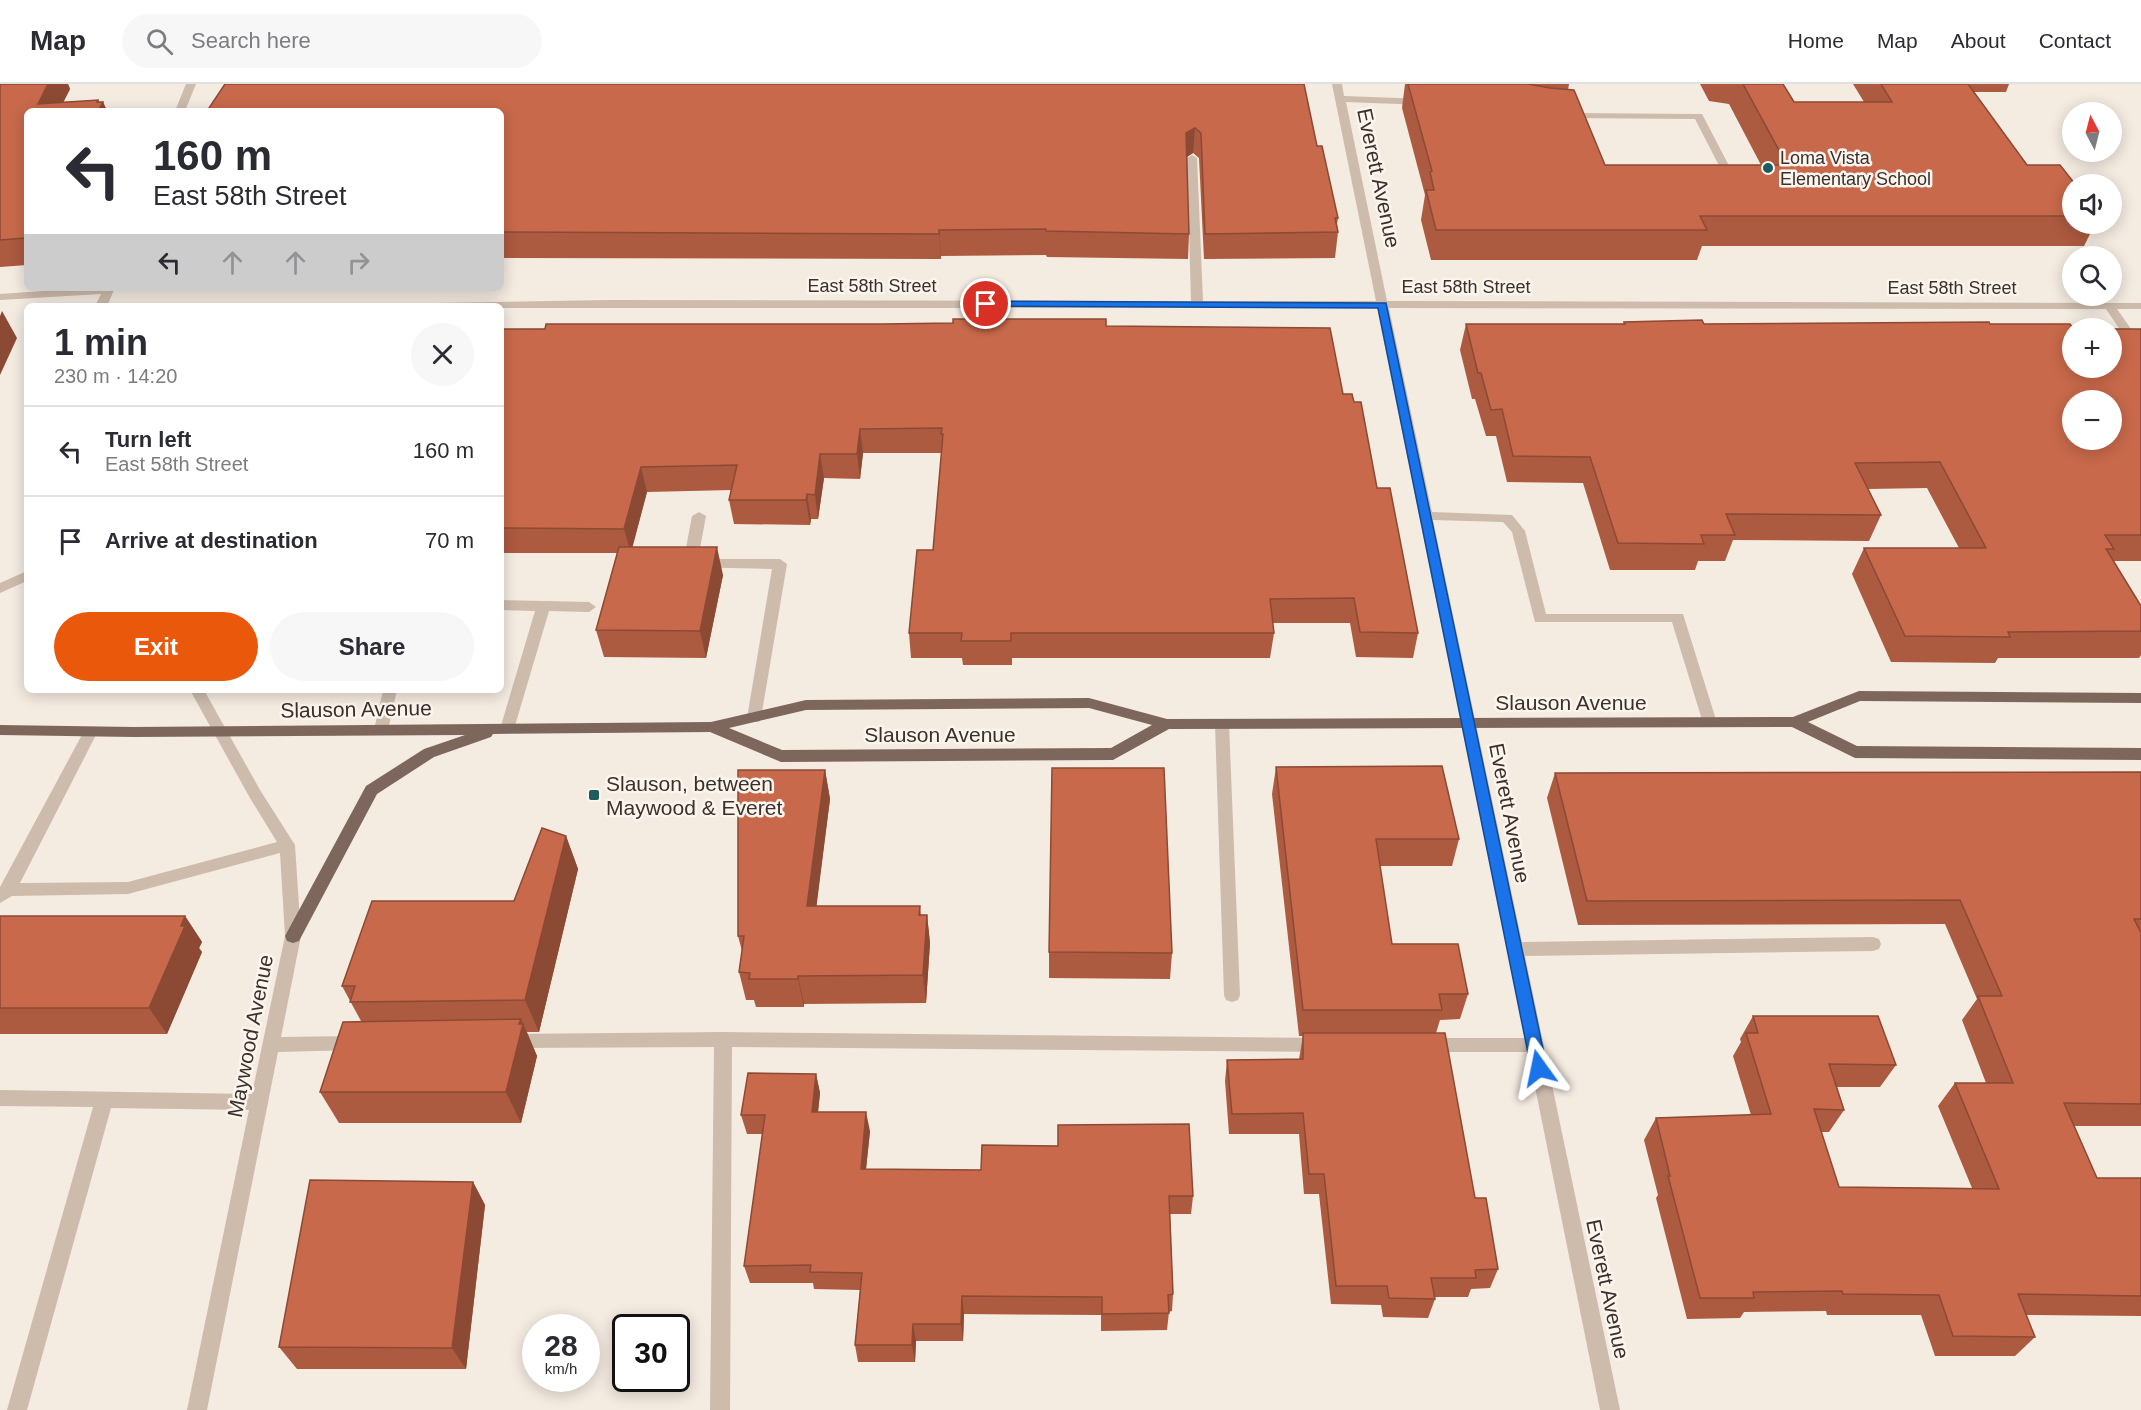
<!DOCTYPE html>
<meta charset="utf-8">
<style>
:root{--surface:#fff;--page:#f7f7f7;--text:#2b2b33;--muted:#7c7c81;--line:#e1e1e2;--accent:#ea580c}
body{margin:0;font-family:Arial,sans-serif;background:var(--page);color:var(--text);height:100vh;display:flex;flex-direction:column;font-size:22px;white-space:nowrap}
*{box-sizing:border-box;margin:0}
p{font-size:20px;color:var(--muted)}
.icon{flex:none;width:33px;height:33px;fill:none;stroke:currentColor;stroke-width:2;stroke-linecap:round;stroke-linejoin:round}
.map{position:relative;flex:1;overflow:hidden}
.panel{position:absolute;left:24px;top:219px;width:480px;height:390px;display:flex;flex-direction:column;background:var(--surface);border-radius:9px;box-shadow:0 3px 15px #0003}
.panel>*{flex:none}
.banner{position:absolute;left:24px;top:24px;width:480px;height:183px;border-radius:9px;box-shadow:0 3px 15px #0003;background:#fff;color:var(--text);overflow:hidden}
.needle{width:39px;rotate:353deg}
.controls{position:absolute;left:2062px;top:18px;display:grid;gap:12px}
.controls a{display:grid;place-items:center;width:60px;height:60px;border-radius:50%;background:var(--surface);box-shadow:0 3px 15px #0003;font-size:30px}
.speed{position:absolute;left:522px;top:1230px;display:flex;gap:12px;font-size:30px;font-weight:700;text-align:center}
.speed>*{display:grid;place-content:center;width:78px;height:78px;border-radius:50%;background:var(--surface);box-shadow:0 3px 15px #0003;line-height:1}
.speed small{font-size:15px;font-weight:400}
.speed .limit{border:3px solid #111;border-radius:9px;background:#fff;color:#111}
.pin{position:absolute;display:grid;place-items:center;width:51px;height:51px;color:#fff;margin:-26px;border:3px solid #fff;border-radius:50%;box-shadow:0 2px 6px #0007}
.me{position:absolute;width:66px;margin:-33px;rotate:348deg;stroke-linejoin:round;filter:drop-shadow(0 0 4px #0008)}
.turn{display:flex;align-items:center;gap:21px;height:126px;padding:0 30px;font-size:27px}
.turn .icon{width:78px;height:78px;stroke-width:2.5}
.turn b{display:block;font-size:42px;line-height:51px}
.lanes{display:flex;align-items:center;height:57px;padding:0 30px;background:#0003;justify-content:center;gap:30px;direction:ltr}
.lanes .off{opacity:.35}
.round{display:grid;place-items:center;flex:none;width:63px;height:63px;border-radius:32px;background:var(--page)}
.overview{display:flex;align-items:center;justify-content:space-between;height:102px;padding:0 30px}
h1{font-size:36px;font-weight:600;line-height:45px}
.primary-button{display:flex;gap:12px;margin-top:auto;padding:12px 30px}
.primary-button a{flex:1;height:69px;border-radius:36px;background:var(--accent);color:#fff;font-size:24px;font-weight:600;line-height:69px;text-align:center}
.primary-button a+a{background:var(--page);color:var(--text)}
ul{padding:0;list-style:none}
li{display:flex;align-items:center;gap:18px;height:90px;padding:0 30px;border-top:2px solid var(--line)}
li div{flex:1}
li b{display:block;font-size:22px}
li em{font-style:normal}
header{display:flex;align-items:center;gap:36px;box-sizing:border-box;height:84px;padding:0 30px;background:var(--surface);border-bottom:2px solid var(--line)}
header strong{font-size:28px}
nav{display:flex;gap:33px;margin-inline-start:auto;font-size:21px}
.search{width:420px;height:54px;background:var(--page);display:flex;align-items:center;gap:15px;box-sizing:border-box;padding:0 21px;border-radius:33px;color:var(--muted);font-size:22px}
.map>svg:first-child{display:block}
</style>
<header>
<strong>Map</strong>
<div class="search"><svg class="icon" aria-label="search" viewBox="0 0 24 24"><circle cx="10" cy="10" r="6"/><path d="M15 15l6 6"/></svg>Search here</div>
<nav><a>Home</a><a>Map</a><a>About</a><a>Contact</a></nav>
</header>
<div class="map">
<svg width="2141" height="1326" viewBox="0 0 2141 1326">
<rect width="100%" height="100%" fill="#f4ebe1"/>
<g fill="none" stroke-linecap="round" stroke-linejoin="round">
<path fill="#cdbbac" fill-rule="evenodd" d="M186,0H196L185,27H175Z
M1332,0H1342L1344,12L1424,15L1429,18L1424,21L1346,18L1387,217L2141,219V225H2117L2141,259V272L2137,271L2106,225L1389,224L1432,428L1512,431L1525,447L1546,530H1683L1717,639L1715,643H1705L1703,639L1672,538H1535L1512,448L1503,438L1433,436L1522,858L1873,853L1879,855L1881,860L1879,865L1873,867L1525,872L1620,1326H1600L1528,968H1429L1423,966L1420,961L1423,956L1429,954H1525L1377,224H501V222H426L432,219L609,216L1191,217L1187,74L1192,71L1197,74L1203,217H1376Z
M1566,29L1702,30L1738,99L1733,102L1728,99L1695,35L1562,34L1561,32Z
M86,204H115L107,222H95L101,210L0,216V210Z
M699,428L706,432L698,475H780L787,480L761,634L759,638H749L747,634L772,485L685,483L683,480L692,432Z
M27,487V497L0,509V499Z
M501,516L589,518L596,523L589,528L549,527L514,645L512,649H502L500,645L535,527L501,526Z
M190,606H204L260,706L295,761L301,852L281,953L355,952L361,954L364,959L361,964L355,966L278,968L207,1326H187L249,1026L111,1024L27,1326H7L93,1023L0,1022V1006L252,1010L285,852L280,769L128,810L12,812L0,819V803L84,647L86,643H96L98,647L20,799L128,798L277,758L250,714Z
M383,606H397L388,646L386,650H376L374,646Z
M1222,635L1227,636L1229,640L1240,911L1238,916L1232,918L1226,916L1224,911L1215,640L1217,636Z
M723,948L1321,954L1327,956L1330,961L1327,966L1321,968L732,963L730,1326H710L714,963L511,964L505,962L502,957L505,952L511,950Z"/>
<path fill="#7d675c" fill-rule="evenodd" d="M1859,607L2141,609V619L1860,617L1808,638L1857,662L2141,664V676L1855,674L1792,643L1169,645L1113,676L781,678L710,648L493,650L491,653L434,673L377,710L299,857L293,859L287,857L285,852L366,702L424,665L465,651L134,653L0,651V641L134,643L711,638L806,616L1089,614L1167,635L1793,633ZM1089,624L1152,641L1111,664L782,666L729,644L806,626Z"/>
</g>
<path fill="#ac5a40" d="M0,0H68L70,5L63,18L98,16L99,18H103L107,27H27V181L0,183Z
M1304,0L1317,62L1338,134L1337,140L1338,148L1335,174L1204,175L1199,74L1193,69L1187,73L1189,150L1188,175L1047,173L1046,171L941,172V175L501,174V27Z
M1405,0H1569L1568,6L1605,81H1761L1729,20L1709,17L1700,0H1783L1794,18H1864L1853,0H2009L2006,8H1974L2027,81L2073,100V140H2095L2084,162H1702L1697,176H1431L1421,136L1425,111L1402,24Z
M1624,238L1704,240H1990L2073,244L2141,245V477H2114L2141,522V571L2139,574H1998L1995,579L1891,578L1852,490L1864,464H1959L1927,404L1868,405L1881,431L1869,457L1733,456L1725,477H1698L1695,486H1610L1583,399L1507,398L1496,352H1486L1475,315H1472L1460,266L1466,240H1623Z
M1106,242L1343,310L1377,404L1418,549L1413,574L1356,573L1350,539H1272L1274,549L1270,574H1012V581H963L962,574H911L909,549L933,466L942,369H863L860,395L824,394L818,435H811L810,441L734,440L729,416L731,406L647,408L632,463L723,491L706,574L604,573L596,546L617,469H501V245Z
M1276,683L1459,755L1452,782H1380L1392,860L1468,910L1460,935L1440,936L1436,949L1475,1114L1498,1185L1490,1204L1471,1205L1468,1213H1435V1215L1428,1234L1383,1233L1381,1221L1331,1220L1319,1110H1304L1299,1050H1229L1225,997L1227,976L1299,975L1303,952H1299L1272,710Z
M825,686L830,715L816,822H920L921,831H927L930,859L926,919L804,920V923H756L754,916H746L739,888L742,867L738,852Z
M2141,688V1042H2074L2097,1094H2141V1232L2026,1231L2035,1253L2015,1272H1935L1921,1231H1827L1826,1227L1744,1228L1740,1234L1687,1235L1656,1114L1658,1111L1644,1056L1656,1034L1751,1031L1733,972L1741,958L1740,955L1753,932L1896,981L1880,1003H1837L1844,1026L1829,1048H1821L1839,1103L1972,1104L1938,1022L1955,999H1986L1962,936L1977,915L1945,840L1578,841L1547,714L1555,689Z
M566,752L578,785L539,948H527L537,972L521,1039H339L320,1008L361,937L342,902L514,817Z
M0,832H185L202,858L199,864L202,868L167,950H0Z
M1049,868L1172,869L1170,895L1049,894Z
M816,990L820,1009L818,1028L870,1047L866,1085L1193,1112L1191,1130H1170L1173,1210L1172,1227L1169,1228L1167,1246L1101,1247V1231L964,1230L963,1257H916L915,1278H858L855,1261L860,1206L814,1205L813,1199H750L744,1182L763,1050H747L741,1031Z
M473,1098L485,1121L466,1285H297L279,1263Z"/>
<path fill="#8c4a34" d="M48,0H68L70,5L59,27L38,20Z
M98,16L101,22L103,18L107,27H98L97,18Z
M1195,44L1193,69L1185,74L1186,49Z
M939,146L941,172V175L939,150Z
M2,227L17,254L0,291V232Z
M860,345L863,369L860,395L857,370Z
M820,370L824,394L818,435L815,411Z
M641,383L647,408L631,469L624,445Z
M807,410L811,435L810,441L806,416Z
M717,463L723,491L706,574L700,547Z
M825,686L830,715L813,850L807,822Z
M566,752L578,785L539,948L525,916Z
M927,831L930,859L926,919L923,891Z
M185,832L202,858L199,864L202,868L167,950L149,924Z
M798,892L804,920V923L798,895Z
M521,935L537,972L521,1039L506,1008Z
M816,990L820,1009L816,1047L812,1028Z
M866,1028L870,1047L864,1104L861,1085Z
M473,1098L485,1121L466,1285L452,1264Z
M962,1212L964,1230L963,1257L961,1240Z
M913,1240L916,1257L915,1278L912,1261Z"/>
<path fill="#c8694b" stroke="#8c4a34" stroke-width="1.5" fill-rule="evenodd" d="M0,0H48L38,20L98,16L97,18H103L98,27H27V153L26,154L0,156Z
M225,0H1304L1317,62H1322L1338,134H1335L1338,148L1205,150L1201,49L1195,44L1186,49L1189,150L1046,147V145L939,146V150L501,148V27H207Z
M1408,0H1528L1550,4L1574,6L1605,81H1787L1743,0H1783L1794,18H1892L1881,0H1968L2027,81H2060L2075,100H2073V132H1700L1707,146H1436L1426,106H1434L1430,88L1432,87Z
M953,235H1106V242L1330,244L1343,310H1352L1354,318H1361L1377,404H1390L1418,549L1360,548L1354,514L1270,515L1274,549H1011V557H961L962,549H909L917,466H933L943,350H941L942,344L860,345L857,370H820L815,411L807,410L806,416H729L737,381L641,383L624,445L501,444V245H545L546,240H882L953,239Z
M1702,236L1704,240L1989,238L1990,240H2070L2073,244V284H2112V245H2141V451H2105L2114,465H2106L2141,522V547L2008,548L2010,553L1905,552L1864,464H1986L1940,378L1855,379L1881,431L1726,430L1735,451H1701L1704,460L1618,459L1590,373L1513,372L1502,325L1491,326L1481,289H1478L1466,240H1625L1624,238ZM2073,316H2112V356H2073Z
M619,463H717L700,547L596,546Z
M1442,682L1459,755H1376L1392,860H1458L1468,910H1439L1442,926H1303L1276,683Z
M1052,684H1164L1172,869L1049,868Z
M738,686H825L807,822H920L919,831H927L923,891L798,892V895H749L750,889L739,888L744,852H738Z
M2141,688V835H2134L2141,849V1020L2064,1019L2097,1094H2141V1212L2018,1210L2035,1253L1953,1252L1939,1211L1843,1210L1842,1207L1753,1208L1754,1214H1700L1668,1092H1670L1656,1034L1771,1030L1746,949H1758L1753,932H1878L1896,981L1829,980L1844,1026L1814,1025L1839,1103L1999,1105L1955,999H2013L1978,912H2002L1960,816L1587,817L1555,689Z
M542,744L566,752L525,916L350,918L355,902H342L372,817H514Z
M0,832H185L181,842H185L149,924H0Z
M521,935L519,940H523L506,1008H320L343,938Z
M1303,949H1445L1475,1114H1486L1498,1185L1475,1186L1476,1194H1431L1435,1215L1389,1214L1387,1202H1336L1324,1090H1309L1303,1029L1232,1030L1227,976L1303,975Z
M748,989L816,990L812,1028H866L861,1085L981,1086L982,1061L1058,1062V1041L1189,1040L1193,1112H1169L1173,1210L1168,1211L1169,1229L1102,1230V1213L962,1212L961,1240H913L912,1261H855L862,1189L810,1188L811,1181L744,1182L765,1031H741Z
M310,1096L473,1098L452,1264L279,1263Z"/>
<path fill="#1a73e8" stroke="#114b97" stroke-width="1.5" d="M986,217L1386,219L1547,984L1545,988L1539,990L1534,988L1531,984L1378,224L982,222V218Z"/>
<g fill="#1f5a5e" stroke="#fbf5ee" stroke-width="2">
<circle cx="1768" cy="84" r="6"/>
<rect x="588" y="705" width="12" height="12" rx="3"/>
</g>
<g text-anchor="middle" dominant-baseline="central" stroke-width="5" stroke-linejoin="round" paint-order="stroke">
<g font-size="18" fill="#3b302b" stroke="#fbf5ee" text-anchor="start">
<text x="1780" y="74">Loma Vista<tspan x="1780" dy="21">Elementary School</tspan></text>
</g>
<g font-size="18" fill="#3b302b" stroke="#fbf5ee">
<text x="872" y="202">East 58th Street</text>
<text x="1466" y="203">East 58th Street</text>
<text x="1952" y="204">East 58th Street</text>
</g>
<g font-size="21" fill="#3b302b" stroke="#fbf5ee">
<text transform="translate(1379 94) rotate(78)">Everett Avenue</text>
<text x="1571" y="618">Slauson Avenue</text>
<text transform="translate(356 625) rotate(-1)">Slauson Avenue</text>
<text x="940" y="650">Slauson Avenue</text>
<text transform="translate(1510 729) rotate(79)">Everett Avenue</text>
<text transform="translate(250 952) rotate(-79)">Maywood Avenue</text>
<text transform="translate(1608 1205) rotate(78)">Everett Avenue</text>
</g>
<g font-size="21" fill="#3b302b" stroke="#fbf5ee" text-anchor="start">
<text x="606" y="699">Slauson, between<tspan x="606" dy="24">Maywood &amp; Everet</tspan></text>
</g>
</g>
</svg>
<div class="controls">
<a><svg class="needle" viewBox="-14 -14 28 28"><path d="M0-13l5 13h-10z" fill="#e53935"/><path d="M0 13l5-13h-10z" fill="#7c7c81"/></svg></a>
<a><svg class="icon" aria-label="sound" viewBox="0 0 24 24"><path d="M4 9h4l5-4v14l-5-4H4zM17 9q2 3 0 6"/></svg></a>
<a><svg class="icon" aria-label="search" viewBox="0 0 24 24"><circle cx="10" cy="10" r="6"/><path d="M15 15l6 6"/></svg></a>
<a>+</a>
<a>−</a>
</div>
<div class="speed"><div>28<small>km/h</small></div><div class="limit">30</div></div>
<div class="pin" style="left:986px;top:220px;background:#d93025"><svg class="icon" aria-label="arrive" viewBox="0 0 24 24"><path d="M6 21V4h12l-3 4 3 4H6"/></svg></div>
<svg class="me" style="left:1539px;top:984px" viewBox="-20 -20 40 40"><path d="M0-17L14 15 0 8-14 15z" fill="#1a73e8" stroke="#fff" stroke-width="4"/></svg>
<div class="banner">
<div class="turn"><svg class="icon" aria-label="left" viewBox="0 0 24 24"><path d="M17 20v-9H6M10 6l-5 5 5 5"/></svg><div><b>160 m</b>East 58th Street</div></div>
<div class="lanes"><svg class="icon" aria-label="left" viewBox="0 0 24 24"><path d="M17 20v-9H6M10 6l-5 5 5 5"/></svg><svg class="icon off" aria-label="ahead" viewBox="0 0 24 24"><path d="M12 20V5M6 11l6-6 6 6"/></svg><svg class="icon off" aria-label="ahead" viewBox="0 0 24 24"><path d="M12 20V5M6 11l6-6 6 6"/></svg><svg class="icon off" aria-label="right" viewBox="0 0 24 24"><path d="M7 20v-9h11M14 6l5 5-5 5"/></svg></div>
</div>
<section class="panel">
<div class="overview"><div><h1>1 min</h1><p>230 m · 14:20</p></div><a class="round"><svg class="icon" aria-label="close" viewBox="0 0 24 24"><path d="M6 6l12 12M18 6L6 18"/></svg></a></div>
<ul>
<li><svg class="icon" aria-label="left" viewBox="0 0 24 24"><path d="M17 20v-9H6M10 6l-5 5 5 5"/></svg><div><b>Turn left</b><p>East 58th Street</p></div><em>160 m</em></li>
<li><svg class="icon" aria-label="arrive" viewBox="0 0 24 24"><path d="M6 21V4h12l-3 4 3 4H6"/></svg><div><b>Arrive at destination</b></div><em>70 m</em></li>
</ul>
<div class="primary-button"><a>Exit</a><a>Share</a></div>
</section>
</div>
